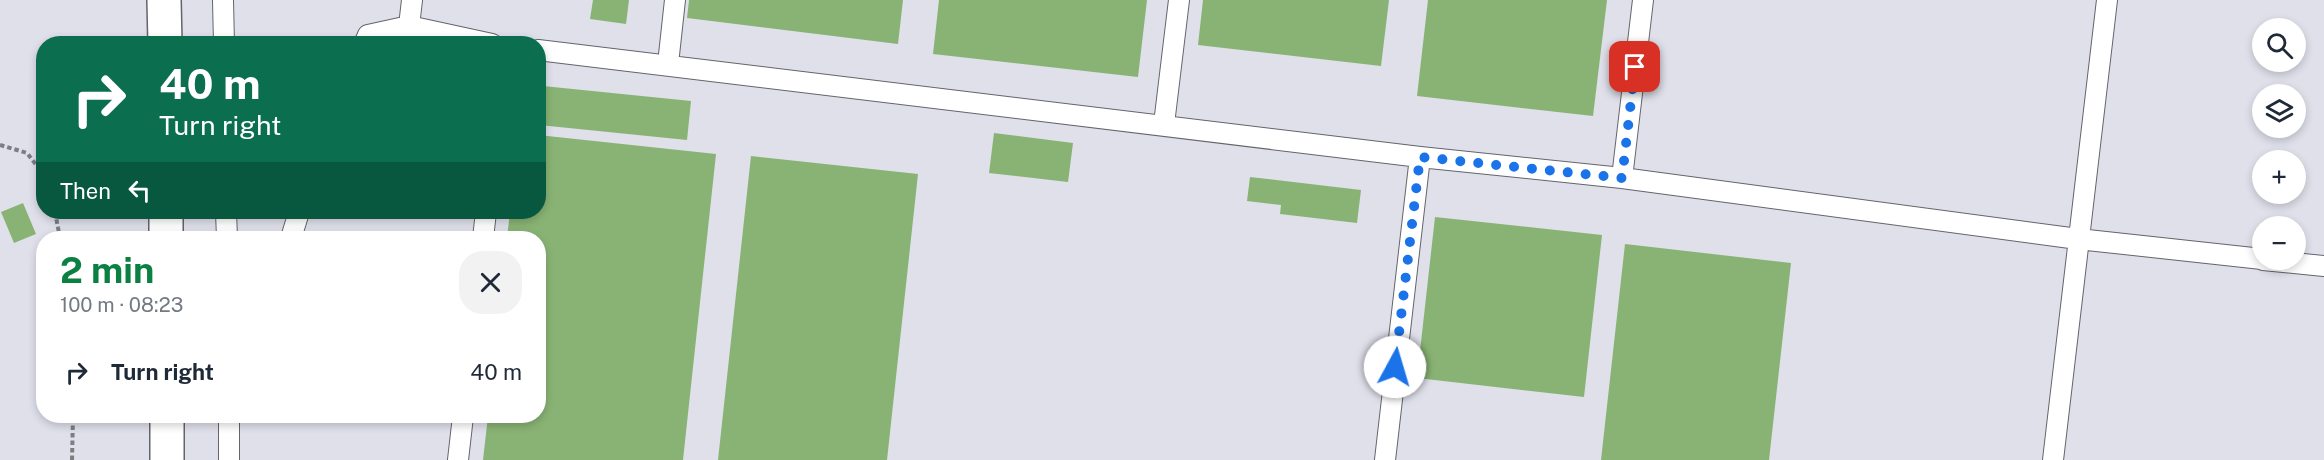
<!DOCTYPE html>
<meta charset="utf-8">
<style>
:root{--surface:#fff;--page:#f2f2f3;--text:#1f2937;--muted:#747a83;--accent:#0b8043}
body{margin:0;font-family:"Public Sans",sans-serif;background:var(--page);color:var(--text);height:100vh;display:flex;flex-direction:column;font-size:22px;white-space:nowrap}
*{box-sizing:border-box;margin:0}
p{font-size:20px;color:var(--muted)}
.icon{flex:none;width:33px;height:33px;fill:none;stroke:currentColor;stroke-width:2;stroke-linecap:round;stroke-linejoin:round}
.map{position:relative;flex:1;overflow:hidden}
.sheet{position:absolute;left:36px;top:231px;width:510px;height:192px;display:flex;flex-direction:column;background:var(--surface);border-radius:24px;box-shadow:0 3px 9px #0003}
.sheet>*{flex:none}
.banner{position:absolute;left:36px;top:36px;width:510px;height:183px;border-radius:24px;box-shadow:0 3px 9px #0003;background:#0b6e4f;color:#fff;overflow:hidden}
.buttons{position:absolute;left:2252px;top:18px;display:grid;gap:12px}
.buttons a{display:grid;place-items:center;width:54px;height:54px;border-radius:50%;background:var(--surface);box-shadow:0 3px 9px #0003;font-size:30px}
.pin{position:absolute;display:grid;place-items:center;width:51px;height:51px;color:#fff;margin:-26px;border-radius:12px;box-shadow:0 3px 9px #0006}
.me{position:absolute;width:66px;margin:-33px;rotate:6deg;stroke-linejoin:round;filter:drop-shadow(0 0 4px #0008)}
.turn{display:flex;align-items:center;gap:21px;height:126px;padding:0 24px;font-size:27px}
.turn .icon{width:78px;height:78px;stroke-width:2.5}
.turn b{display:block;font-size:42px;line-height:51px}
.then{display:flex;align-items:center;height:57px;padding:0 24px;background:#0003;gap:12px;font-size:22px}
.round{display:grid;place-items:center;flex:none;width:63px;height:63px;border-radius:24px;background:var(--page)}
.head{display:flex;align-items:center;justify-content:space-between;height:102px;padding:0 24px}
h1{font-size:36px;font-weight:700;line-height:45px;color:var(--accent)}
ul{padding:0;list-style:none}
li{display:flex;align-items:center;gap:18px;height:78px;padding:0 24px}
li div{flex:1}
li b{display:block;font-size:22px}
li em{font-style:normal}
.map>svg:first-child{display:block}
</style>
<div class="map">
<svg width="2324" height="460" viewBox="0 0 2324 460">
<rect width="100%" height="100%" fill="#dfe0ea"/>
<path fill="#89b374" d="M593,0H629L626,24L590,19Z
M689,0H903L898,44L687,18Z
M939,0H1147L1138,77L933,54Z
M1203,0H1389L1381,66L1198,45Z
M1428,0H1607L1593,116L1417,96Z
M543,86L691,101L687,140L539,125Z
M994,133L1073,143L1068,182L989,173Z
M538,135L716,154L683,460H483L488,416H538V238H507L510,212H538Z
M751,156L918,174L887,460H718Z
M1250,177L1361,190L1357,223L1280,214L1281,205L1247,201Z
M23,203L36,234L14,243L1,212Z
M1435,217L1602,235L1584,397L1417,378Z
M1625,244L1791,263L1769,460H1601Z"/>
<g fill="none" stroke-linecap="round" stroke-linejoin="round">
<defs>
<path id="lane" d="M223,0L224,44
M409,26L412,0
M364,44L368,35L409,26L492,44
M538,50L1420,157L1622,178L2078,239L2262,259
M668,64L675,0
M1164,124L1179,0
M1622,178L1643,0
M226,212L227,238
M291,238L299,212
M483,238L486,212
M2263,260L2324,266
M229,416V460
M458,460L463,416
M1385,460L1420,157
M2053,460L2107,0"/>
<path id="secondary" d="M164,0L165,44
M166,238V212
M167,416V460"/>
</defs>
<use href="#lane" stroke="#63646c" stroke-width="22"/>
<use href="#secondary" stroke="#63646c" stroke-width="36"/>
<path stroke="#7d7e84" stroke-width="4" stroke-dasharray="4.5 3" stroke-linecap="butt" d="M0,145L27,153L44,175
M55,212L60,238
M72,460L73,416"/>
<use href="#lane" stroke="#fff" stroke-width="20"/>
<use href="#secondary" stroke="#fff" stroke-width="33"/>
</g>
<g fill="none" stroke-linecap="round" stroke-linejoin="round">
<path stroke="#1a73e8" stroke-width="10" stroke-dasharray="0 18" d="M1395,367L1420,157L1622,178L1635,67"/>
</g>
</svg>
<div class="buttons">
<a><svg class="icon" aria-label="search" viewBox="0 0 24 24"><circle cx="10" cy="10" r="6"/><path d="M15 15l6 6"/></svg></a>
<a><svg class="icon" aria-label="layers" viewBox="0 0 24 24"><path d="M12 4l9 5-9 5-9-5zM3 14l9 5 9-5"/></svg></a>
<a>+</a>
<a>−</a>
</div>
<div class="pin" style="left:1635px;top:67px;background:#d93025"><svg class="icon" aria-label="arrive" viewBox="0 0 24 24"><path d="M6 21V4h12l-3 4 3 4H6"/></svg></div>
<svg class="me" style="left:1395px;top:367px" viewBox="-20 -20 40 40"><circle r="19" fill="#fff"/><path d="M0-13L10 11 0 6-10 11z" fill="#1a73e8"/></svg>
<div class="banner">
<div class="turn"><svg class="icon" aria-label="right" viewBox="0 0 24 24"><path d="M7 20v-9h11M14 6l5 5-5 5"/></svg><div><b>40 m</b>Turn right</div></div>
<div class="then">Then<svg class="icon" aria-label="left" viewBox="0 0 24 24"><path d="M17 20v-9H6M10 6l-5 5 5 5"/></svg></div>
</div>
<section class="sheet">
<div class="head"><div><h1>2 min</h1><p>100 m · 08:23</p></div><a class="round"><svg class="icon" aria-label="close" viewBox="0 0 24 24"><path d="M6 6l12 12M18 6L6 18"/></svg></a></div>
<ul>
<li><svg class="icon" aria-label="right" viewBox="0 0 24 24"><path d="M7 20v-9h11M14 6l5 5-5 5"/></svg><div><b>Turn right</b></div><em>40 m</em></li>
</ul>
</section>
</div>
